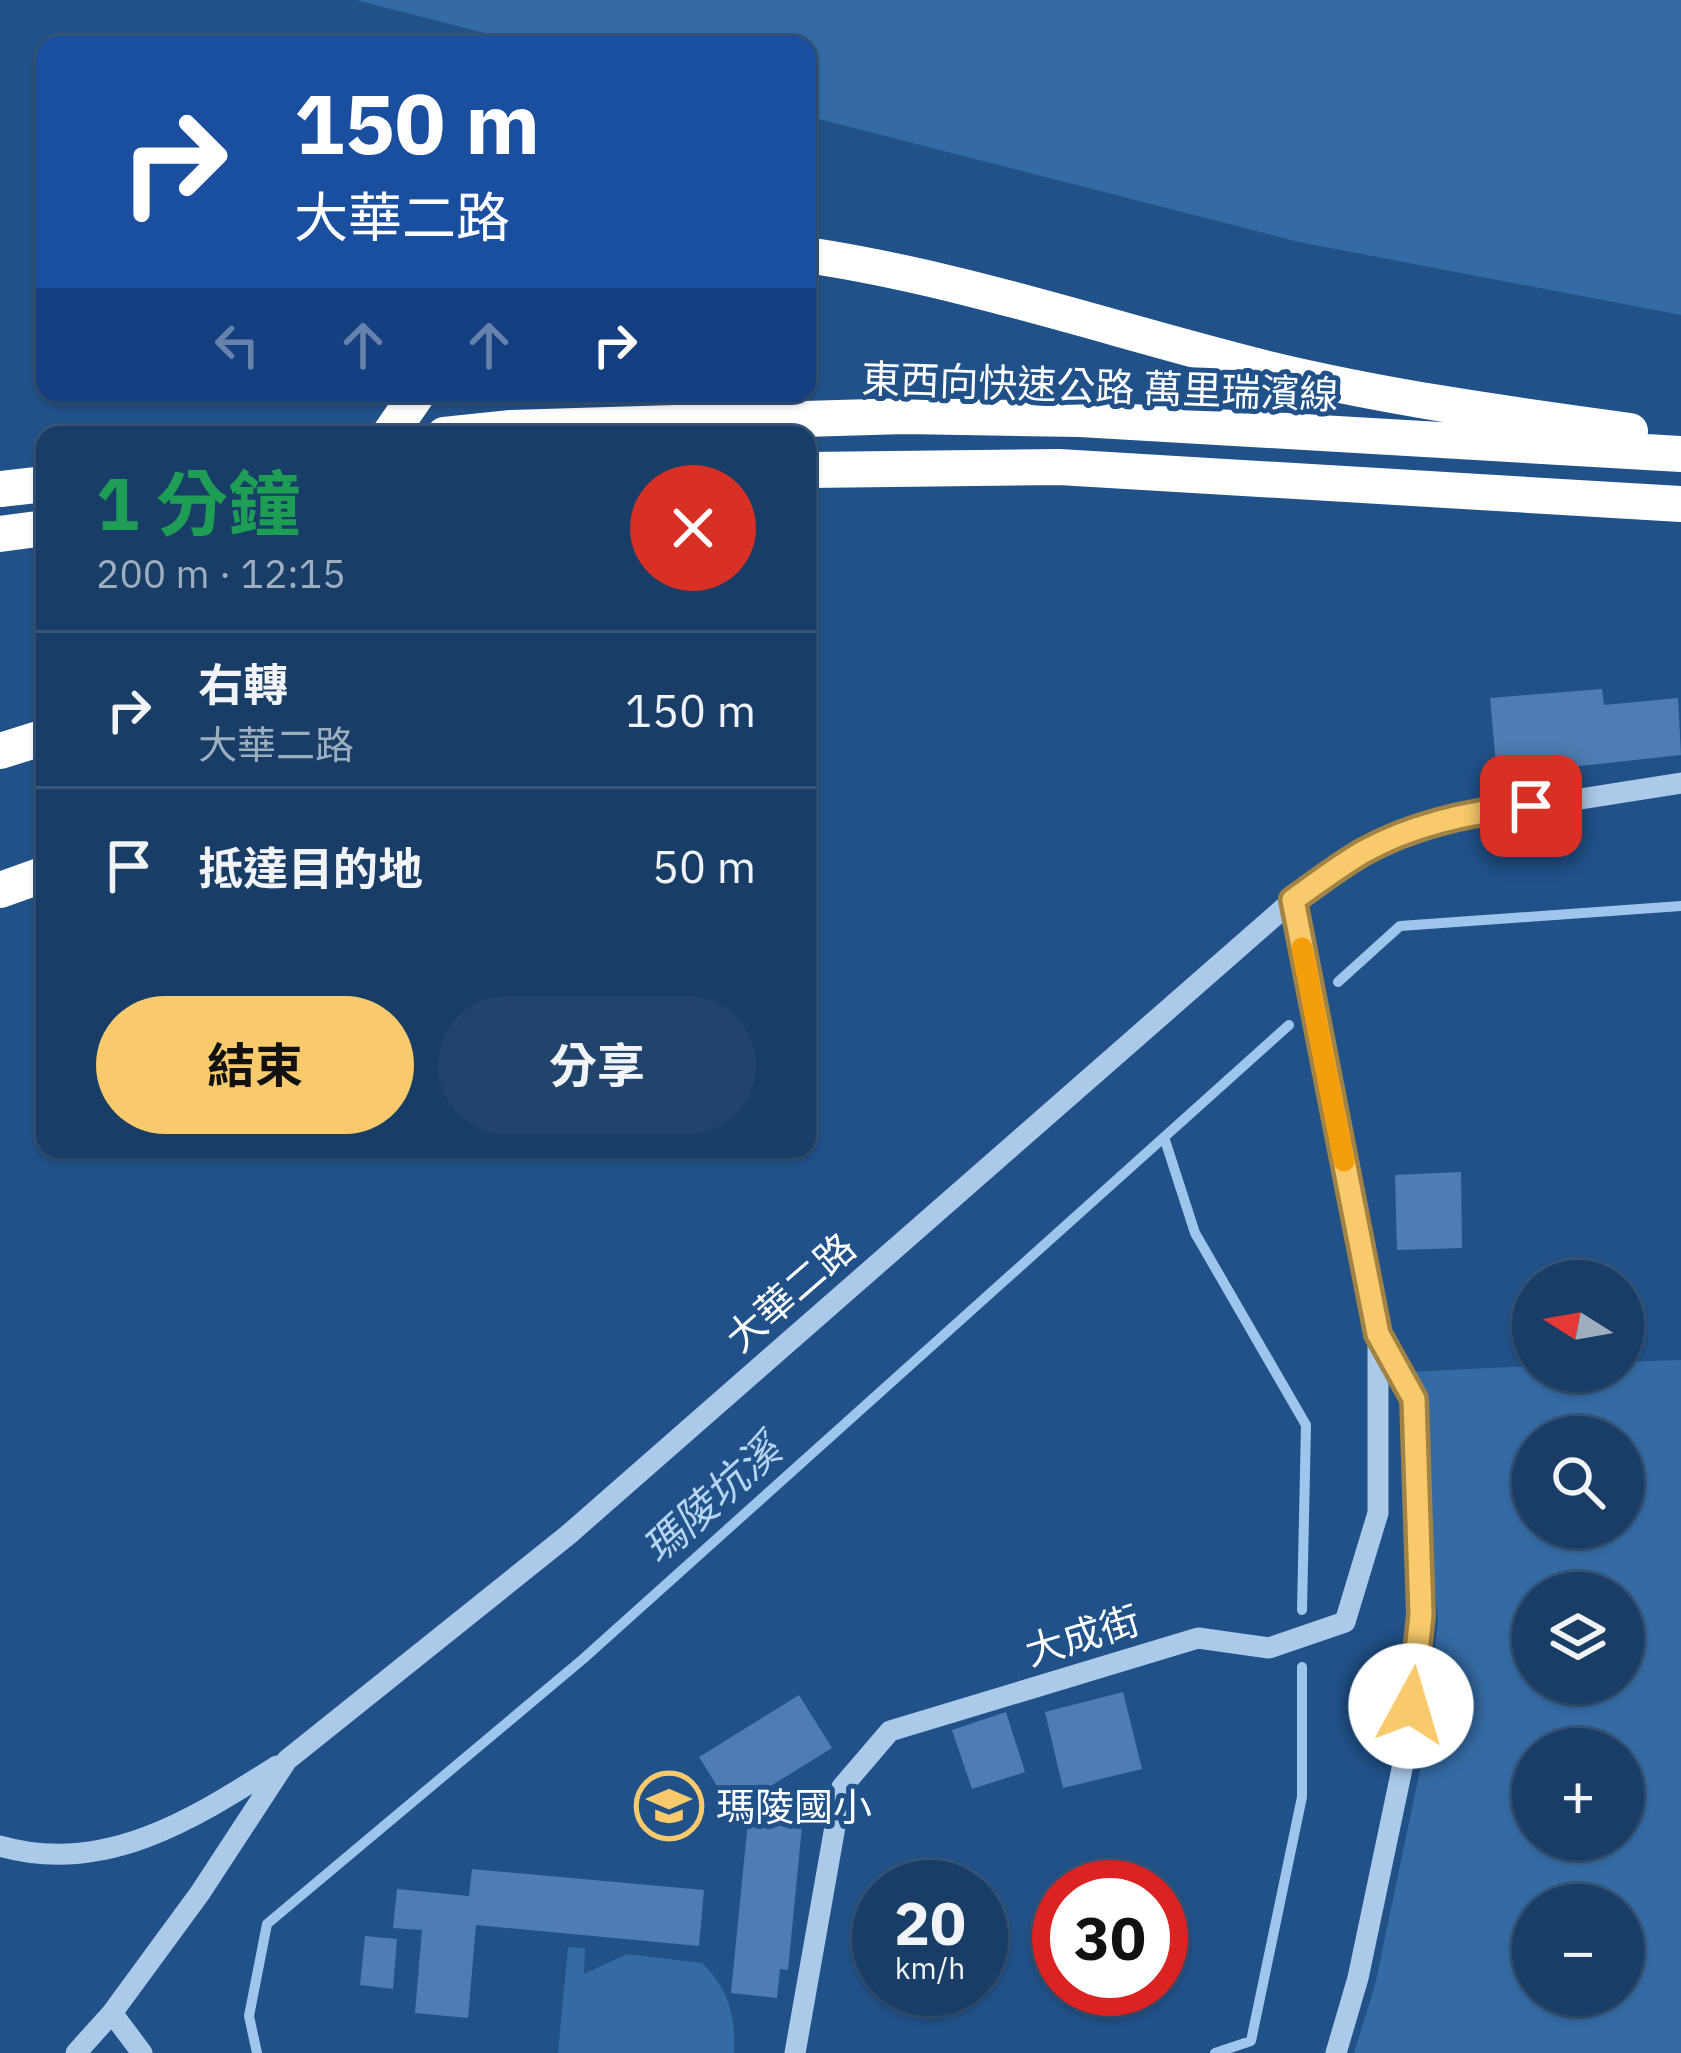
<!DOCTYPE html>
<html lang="zh-TW">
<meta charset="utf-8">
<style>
:root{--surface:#183d66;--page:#21446c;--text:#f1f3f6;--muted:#9faebf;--line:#36567a;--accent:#f8ca6b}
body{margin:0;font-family:"IBM Plex Sans","Noto Sans TC",sans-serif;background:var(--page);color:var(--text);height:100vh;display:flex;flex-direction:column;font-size:45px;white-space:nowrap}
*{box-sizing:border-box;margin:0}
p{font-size:39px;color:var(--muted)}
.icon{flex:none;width:66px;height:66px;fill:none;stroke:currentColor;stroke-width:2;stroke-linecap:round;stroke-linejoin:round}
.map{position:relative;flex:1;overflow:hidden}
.panel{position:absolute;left:36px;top:426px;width:780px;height:732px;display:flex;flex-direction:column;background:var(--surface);border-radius:24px;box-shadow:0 3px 9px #0004,0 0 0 3px var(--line)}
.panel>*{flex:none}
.hud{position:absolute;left:36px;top:36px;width:780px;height:366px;border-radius:24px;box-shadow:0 3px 9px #0004,0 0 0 3px var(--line);background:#1a4fa0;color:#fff;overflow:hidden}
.needle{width:78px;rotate:281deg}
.tools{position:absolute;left:1512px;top:1260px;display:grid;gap:24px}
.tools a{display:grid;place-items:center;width:132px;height:132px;border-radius:50%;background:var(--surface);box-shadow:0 3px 9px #0004,0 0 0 3px var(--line);font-size:60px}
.speed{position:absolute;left:852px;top:1860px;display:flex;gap:24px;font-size:60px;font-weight:700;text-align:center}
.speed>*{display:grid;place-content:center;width:156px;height:156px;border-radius:50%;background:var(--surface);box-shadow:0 3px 9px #0004,0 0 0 3px var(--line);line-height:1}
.speed small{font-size:30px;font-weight:400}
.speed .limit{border:18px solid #d22;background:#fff;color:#111}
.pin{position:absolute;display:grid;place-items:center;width:102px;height:102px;color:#fff;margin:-51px;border-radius:24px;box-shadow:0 6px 18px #0006}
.me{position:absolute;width:132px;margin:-66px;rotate:6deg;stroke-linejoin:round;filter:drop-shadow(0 0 9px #0008)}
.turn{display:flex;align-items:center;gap:42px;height:252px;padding:0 60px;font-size:54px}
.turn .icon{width:156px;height:156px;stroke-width:2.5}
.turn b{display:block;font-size:84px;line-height:102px}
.lanes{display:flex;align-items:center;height:114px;padding:0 60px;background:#0003;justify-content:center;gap:60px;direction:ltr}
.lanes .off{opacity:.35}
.round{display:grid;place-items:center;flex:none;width:126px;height:126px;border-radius:63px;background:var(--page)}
.head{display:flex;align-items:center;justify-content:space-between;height:204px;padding:0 60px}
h1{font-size:72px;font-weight:700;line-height:90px;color:#1e9e55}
.primary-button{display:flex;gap:24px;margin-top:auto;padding:24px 60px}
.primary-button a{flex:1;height:138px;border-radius:72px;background:var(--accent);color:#111;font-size:48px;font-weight:700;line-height:138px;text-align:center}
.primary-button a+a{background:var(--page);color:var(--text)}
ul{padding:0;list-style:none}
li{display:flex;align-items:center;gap:36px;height:156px;padding:0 60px;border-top:3px solid var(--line)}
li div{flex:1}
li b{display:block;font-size:45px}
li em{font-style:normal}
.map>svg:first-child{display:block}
</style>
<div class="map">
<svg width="1681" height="2053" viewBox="0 0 1681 2053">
<rect width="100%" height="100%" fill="#205188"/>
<path fill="#346ba5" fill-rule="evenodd" d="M356,0H1681V315L1299,242L807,116V45H531Z
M1681,1360V2053H1354L1375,1985L1423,1756L1438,1619L1407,1372L1533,1366V1371H1623V1362ZM1533,1437H1623V1527H1533ZM1533,1593H1623V1683H1533ZM1533,1749H1623V1839H1533ZM1533,1905H1623V1995H1533Z
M568,1947L585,1948L584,1974L627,1954L702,1963C729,1989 736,2017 734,2053H558Z"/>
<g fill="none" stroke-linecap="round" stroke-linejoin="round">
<path stroke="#9ec5ec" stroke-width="10" d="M1338,982L1400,926L1681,906
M1164,1137L1195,1233L1306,1425L1302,1610
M257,2053L249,2016L267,1924L583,1659L1289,1025
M1215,2053L1251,2041L1302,1797V1667"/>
</g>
<path fill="#4d7db2" d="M1602,689L1604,705L1678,698L1681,755L1497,775L1490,698Z
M1461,1172L1462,1248L1397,1250L1395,1175Z
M1123,1692L1142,1769L1063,1788L1045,1712Z
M799,1695L832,1748L732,1810L699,1757Z
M1006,1712L1025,1772L972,1789L952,1730Z
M770,1803L804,1806L788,1970L780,1969L777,1998L731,1993L749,1810L769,1811Z
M472,1869L704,1890L699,1946L476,1925L468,2018L415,2013L422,1930L393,1928L397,1889L469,1896Z
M365,1936L397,1939L393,1989L360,1985Z"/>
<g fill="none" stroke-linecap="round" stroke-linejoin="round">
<path stroke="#abcaea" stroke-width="21" d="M1293,900L1378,1334L1415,1399L1421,1615L1406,1750L1358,1978L1336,2053
M0,1846C104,1876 193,1819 277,1766
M112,2013L142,2053
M76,2053L112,2013L200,1893L287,1760L568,1535L1293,900L1366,850L1440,821L1681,783
M795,2053L842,1787L890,1731L1198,1638L1269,1648L1345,1622L1378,1513V1335"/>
<path stroke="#fff" stroke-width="36" d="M807,255C961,278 1109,329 1260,367C1382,397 1505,414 1630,431
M389,435L418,393
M444,435L511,428L905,416L1080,419L1681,454
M807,470L1059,467L1681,504
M0,489L45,484
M0,534L45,528
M0,751L45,737
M0,890L45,874"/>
</g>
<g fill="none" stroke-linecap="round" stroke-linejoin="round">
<defs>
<path id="route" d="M1411,1706L1421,1615L1414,1399L1378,1334L1293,900C1316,884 1340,865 1365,851C1414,824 1475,811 1531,806"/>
</defs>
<use href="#route" stroke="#a18346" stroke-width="30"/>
<use href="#route" stroke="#f8ca6b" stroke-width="21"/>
<path stroke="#f59e0b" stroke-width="21" d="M1302,948L1344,1161"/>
</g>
<defs>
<symbol id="school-ring" viewBox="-11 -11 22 22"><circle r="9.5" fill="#205188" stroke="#f8ca6b" stroke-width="1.5"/><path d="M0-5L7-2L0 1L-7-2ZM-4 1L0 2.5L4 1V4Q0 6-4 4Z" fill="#f8ca6b"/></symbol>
</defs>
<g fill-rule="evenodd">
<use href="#school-ring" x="631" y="1768" width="76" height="76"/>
</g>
<g text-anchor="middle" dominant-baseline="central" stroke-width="10" stroke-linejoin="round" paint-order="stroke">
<g font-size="39" fill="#fff" stroke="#205188">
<text transform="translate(1100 386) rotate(2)">東西向快速公路 萬里瑞濱線</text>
<text transform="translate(790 1292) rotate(-41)">大華二路</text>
<text transform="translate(1082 1635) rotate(-17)">大成街</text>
</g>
<g font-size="39" fill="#fff" stroke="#205188" text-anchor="start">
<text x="716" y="1806">瑪陵國小</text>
</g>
<g font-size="42" font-style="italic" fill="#b6d4f2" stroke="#205188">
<text transform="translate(711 1499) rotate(-42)">瑪陵坑溪</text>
</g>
</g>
</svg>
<div class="tools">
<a><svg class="needle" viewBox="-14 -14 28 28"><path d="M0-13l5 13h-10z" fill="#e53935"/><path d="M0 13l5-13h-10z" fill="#9faebf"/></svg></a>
<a><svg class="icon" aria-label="search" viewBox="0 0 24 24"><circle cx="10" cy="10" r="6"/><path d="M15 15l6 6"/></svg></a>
<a><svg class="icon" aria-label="layers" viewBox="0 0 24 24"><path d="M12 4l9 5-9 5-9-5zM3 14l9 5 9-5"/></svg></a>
<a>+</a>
<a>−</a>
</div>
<div class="speed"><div>20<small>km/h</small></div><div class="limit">30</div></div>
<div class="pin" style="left:1531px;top:806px;background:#d93025"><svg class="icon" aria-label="arrive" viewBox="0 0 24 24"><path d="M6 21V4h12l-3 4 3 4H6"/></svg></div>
<svg class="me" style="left:1411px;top:1706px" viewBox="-20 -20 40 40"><circle r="19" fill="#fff"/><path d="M0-13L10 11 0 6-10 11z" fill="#f8ca6b"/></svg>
<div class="hud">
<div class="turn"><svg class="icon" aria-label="right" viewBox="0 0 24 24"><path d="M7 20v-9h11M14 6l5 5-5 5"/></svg><div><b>150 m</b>大華二路</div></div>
<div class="lanes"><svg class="icon off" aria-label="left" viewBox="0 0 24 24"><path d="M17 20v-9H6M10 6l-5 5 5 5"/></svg><svg class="icon off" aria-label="ahead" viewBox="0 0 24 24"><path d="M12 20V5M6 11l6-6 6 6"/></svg><svg class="icon off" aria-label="ahead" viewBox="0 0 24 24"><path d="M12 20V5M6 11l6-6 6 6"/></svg><svg class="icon" aria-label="right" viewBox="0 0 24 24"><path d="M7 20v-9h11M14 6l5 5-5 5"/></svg></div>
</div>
<section class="panel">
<div class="head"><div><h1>1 分鐘</h1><p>200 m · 12:15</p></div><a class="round" style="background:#d93025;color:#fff"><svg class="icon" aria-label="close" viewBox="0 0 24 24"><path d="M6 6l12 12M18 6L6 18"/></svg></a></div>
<ul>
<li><svg class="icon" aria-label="right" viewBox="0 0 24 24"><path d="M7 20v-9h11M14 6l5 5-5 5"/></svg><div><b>右轉</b><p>大華二路</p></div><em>150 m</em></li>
<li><svg class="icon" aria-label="arrive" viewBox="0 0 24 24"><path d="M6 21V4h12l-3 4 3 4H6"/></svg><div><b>抵達目的地</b></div><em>50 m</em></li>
</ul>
<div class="primary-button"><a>結束</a><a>分享</a></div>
</section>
</div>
